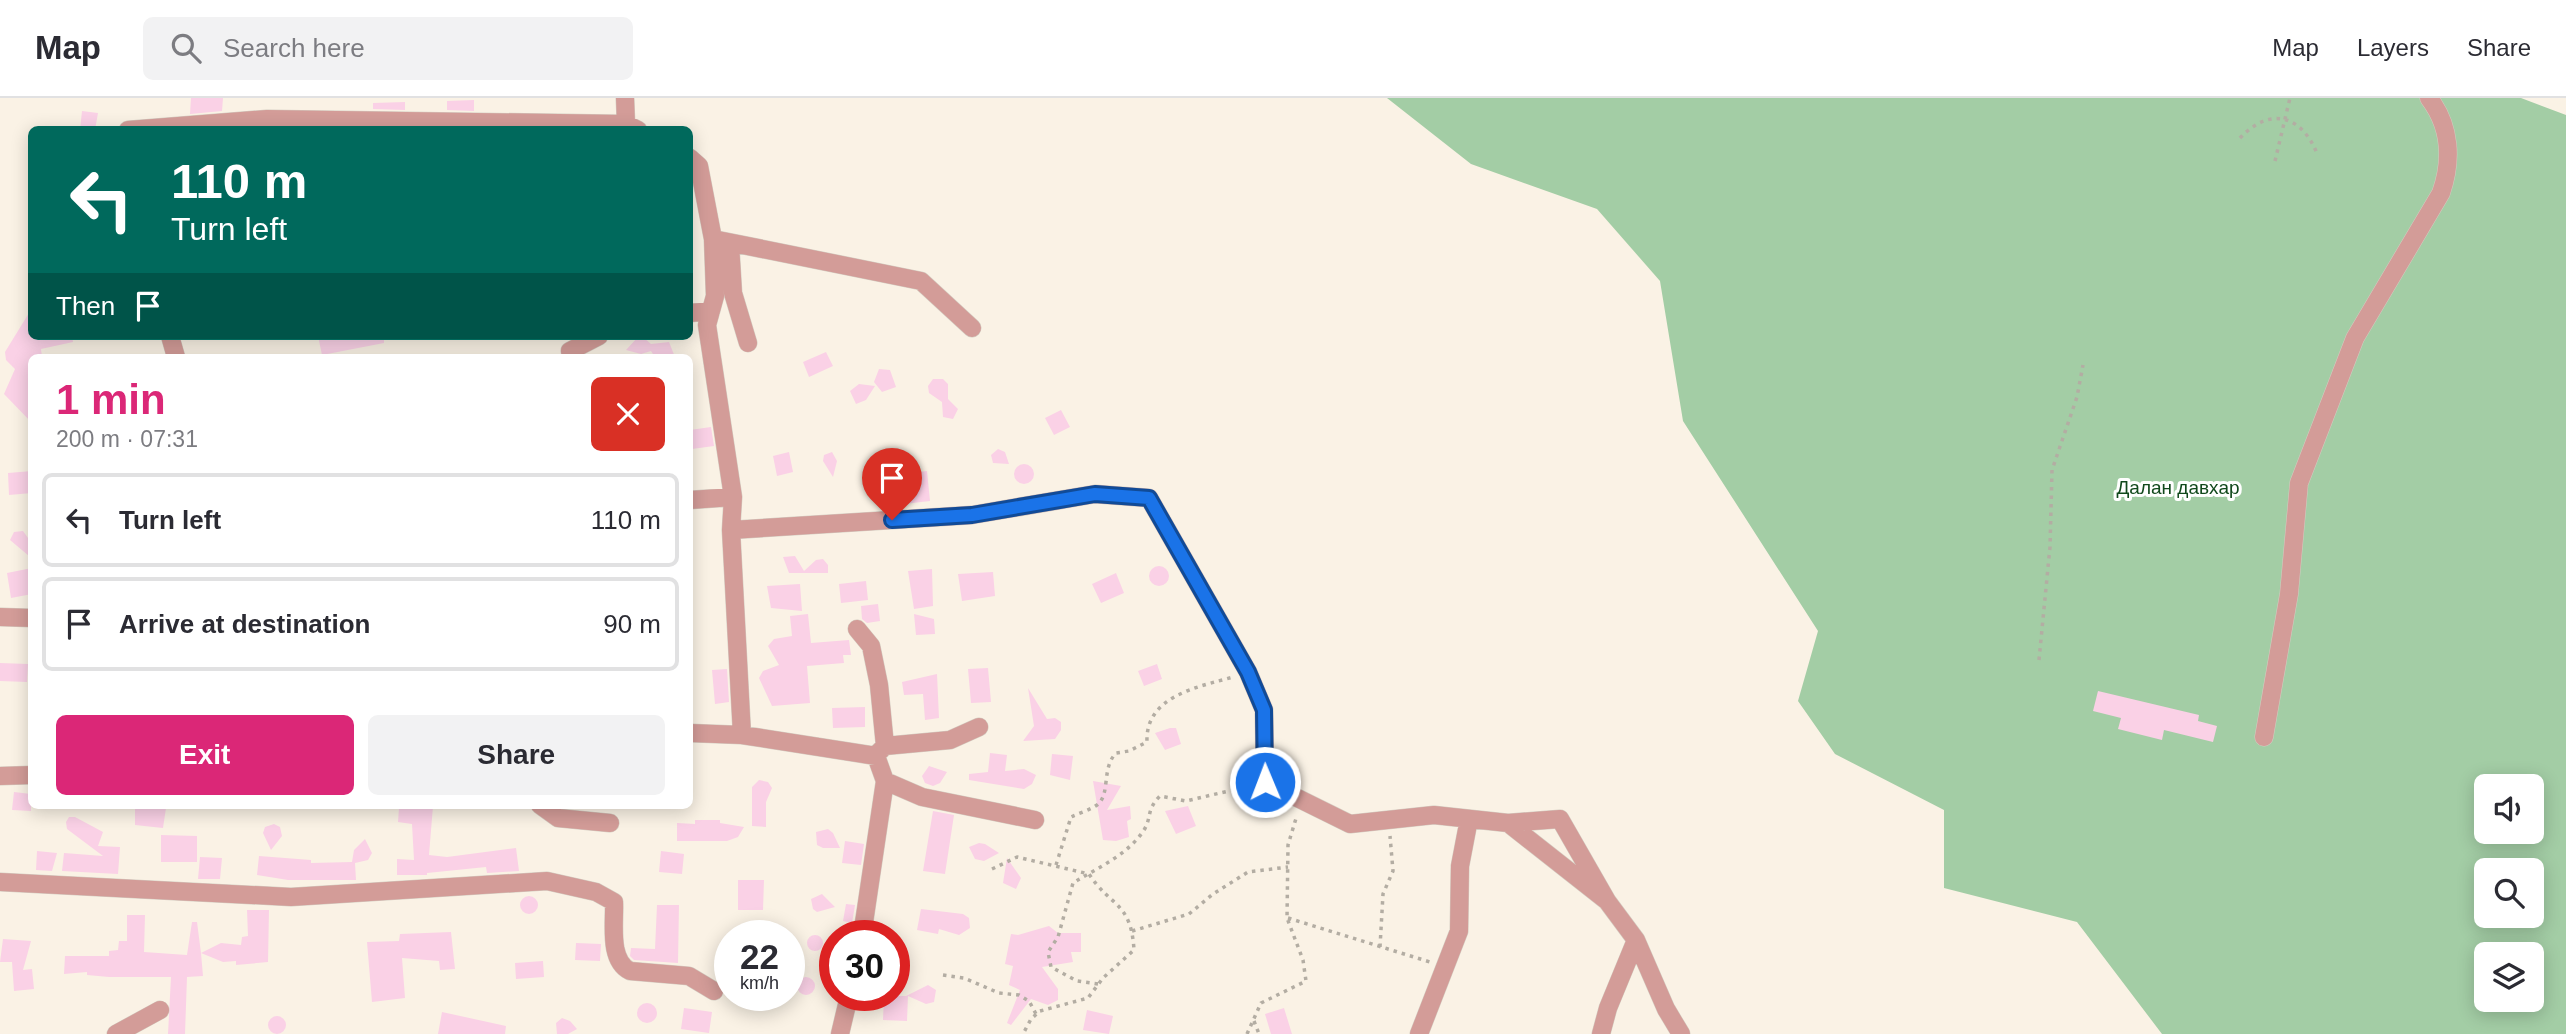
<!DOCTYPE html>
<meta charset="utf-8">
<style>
:root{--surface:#fff;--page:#f2f2f3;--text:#2b2b33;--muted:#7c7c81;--line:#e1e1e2;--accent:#db2777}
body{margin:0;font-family:Arial,sans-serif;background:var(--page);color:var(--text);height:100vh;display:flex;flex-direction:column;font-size:26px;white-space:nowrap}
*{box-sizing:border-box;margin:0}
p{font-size:23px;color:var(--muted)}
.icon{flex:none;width:38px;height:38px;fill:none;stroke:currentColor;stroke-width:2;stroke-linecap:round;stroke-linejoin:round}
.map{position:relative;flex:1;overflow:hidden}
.drawer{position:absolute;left:28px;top:256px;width:665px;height:455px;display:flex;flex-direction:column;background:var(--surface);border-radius:10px;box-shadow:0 4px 18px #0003}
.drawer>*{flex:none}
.guide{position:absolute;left:28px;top:28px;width:665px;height:214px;border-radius:10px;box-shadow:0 4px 18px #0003;background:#00695c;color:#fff;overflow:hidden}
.controls{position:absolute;left:2474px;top:676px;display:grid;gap:14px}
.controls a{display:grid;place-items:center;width:70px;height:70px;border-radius:10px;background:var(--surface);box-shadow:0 4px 18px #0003;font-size:35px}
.speed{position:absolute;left:714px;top:822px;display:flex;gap:14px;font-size:35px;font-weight:700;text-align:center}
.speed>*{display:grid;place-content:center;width:91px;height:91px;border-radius:50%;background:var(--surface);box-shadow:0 4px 18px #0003;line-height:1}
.speed small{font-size:18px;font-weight:400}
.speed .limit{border:10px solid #d22;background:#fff;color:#111}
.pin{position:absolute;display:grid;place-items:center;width:60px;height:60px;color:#fff;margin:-72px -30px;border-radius:50% 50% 50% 0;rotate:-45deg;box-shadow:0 0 7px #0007}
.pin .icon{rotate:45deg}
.me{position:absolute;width:77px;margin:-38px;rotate:359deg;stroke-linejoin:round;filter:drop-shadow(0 0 5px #0008)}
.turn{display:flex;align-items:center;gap:24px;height:147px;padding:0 28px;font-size:32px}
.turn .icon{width:91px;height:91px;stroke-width:2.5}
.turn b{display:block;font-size:49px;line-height:60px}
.then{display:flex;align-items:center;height:66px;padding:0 28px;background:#0003;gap:14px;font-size:26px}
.round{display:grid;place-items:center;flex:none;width:74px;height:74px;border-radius:10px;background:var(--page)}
.head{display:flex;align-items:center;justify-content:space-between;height:119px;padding:0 28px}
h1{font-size:42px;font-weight:800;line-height:52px;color:var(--accent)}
.primary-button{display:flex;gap:14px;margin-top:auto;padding:14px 28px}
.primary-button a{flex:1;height:80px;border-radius:10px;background:var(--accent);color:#fff;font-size:28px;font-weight:800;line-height:80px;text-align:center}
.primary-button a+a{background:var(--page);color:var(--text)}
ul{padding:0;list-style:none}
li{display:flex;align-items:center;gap:21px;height:94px;margin:0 14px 10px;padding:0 14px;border:4px solid var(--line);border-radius:10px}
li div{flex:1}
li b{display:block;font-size:26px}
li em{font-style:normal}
header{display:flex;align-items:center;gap:42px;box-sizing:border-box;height:98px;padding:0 35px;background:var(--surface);border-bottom:2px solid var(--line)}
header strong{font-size:33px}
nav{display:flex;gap:38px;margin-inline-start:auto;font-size:24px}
.search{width:490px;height:63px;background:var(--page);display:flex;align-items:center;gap:18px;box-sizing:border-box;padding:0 24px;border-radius:10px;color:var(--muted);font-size:26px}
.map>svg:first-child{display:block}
</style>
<header>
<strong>Map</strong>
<div class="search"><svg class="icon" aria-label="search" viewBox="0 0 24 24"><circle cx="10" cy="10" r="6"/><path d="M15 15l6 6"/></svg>Search here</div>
<nav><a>Map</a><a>Layers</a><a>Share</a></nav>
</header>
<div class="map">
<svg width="2566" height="936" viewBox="0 0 2566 936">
<rect width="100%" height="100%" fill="#faf2e5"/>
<path fill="#a3cda5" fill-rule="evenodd" d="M1387,0H2521L2566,17V936H2162L2077,824L1944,790V712L1835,656L1798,603L1818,533L1683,323L1660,183L1597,111L1471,66ZM2487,688H2532V733H2487ZM2487,772H2532V817H2487ZM2487,856H2532V901H2487Z"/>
<path fill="#fad1e6" d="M191,0H223L222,13L190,16Z
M474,2V13L447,12V3Z
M405,4V12L373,11V5Z
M82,13L98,15L95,32H80Z
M32,210V238H72L73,244L41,251L42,259H32V325L4,296L15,271L6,262L5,254Z
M318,238H384V245L322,257Z
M638,239H643L651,246L669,244L675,259H655L651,253L641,256L626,252Z
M826,254L833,268L809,279L803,264Z
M879,271L890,272L896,289L882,294L874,284Z
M933,281H943L948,286V301L958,311L953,321L943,319L942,304L929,295L928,288Z
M859,286L875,288L866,302L856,306L850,293Z
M1061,312L1070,329L1054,337L1045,320Z
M711,329L714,348L692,351L690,332Z
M998,351L1005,354L1009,366L993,365L991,357Z
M789,354L793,374L777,378L773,358Z
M832,354L837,363L833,379L823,363L824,357Z
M890,354L898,360L900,374L886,373L880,367L882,358Z
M1014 376a10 10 0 1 1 20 0a10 10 0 1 1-20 0Z
M32,373V395L9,397L8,375Z
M927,373L930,403L904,406L901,376Z
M23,433L28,440L29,458L10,442L14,434Z
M795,458L804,473L816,462L823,461L828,467V475H789L783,459Z
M1149 478a10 10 0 1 1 20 0a10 10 0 1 1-20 0Z
M32,470V496L11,500L7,475Z
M932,471L933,508L914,511L908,473Z
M993,474L995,498L962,503L958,476Z
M1116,475L1124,495L1101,505L1092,486Z
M866,483L868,502L841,505L839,486Z
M800,486L802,513L771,510L767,488Z
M878,506L880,523L867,525L862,521L861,508Z
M808,516L811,545L849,542L851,557H843L844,565L807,568L810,605L772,608L759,580L763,573L779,567L768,548L774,541L792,538L790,518Z
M914,516L934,521L935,536L916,537Z
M0,565L28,566L27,584L0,583Z
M1157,566L1162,581L1144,588L1138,573Z
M988,570L991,604L971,605L968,571Z
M727,571L729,604L715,606L712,572Z
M937,576L939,620L925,622L923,596L904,597L902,584Z
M1028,590L1047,621L1055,620L1061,624V632L1055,641L1023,643L1034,628Z
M2098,593L2199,617L2198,623L2217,628L2213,644L2164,632L2162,642L2118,631L2121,620L2093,613Z
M865,609V629L833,630L832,610Z
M1170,630H1176L1181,646L1165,652L1155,635Z
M990,655L1007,657L1005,673L1024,671L1036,677L1032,686L1024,691L969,682V676L988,674Z
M1052,656L1073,658L1070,682L1050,677Z
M929,668L947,674L940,685L933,688L925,685L922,678Z
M759,682L768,684L772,690L766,704V729L752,728V689Z
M1093,683L1121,688L1107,712L1130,708L1131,721L1127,723L1129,739L1116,743L1103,742Z
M14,694L31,696V713L12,712Z
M135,707L166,710L163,730L135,727Z
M410,707L433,708L429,757L447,759L516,750L519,773L487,775L486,769L427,775V777H397V761L414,762L412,726L398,724L399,710H409Z
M1188,708L1196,728L1176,736L1165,713Z
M933,713L954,717L945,776L923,773Z
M69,719H75L103,734L98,748L120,749L118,776L62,773L64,755L103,758L67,731L66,724Z
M695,722H720V725L744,729L738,739L727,743H677V725L695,726Z
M274,726L280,729L282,738L271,752L263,735L265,729Z
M828,731L833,735L840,750H823L817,747L816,734Z
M161,737L197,738V764H161Z
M365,741L372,755L368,762L355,765L356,782H288L257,777L259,758L311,762V765L352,764L354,752Z
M845,743L864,746L861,767L842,765Z
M979,745L985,746L999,755L984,763L975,761L969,749Z
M37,753L57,755L52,773L36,772Z
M661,753L684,756L682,776L659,774Z
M200,759L222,760L220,781H198Z
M1007,760L1021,780L1016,791L1003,785Z
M738,782H764L763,812H738Z
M822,796L835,809L817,814L813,811L811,801Z
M520 807a9 9 0 1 1 18 0a9 9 0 1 1-18 0Z
M846,806L855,807L852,825L843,823Z
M657,807H679L678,865L634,862L630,858L631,850L655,851Z
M921,811L963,816L969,820L970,830L959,837L939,831L938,836L917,832Z
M247,812H269L268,864L236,867V863L223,864L201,855L203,878L187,879L185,936H168L171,879H109L87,877V874L64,876L65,858H109V853L118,852L119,843H127V817H145L144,854L187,857L192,824H197L201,855L221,845L241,847L242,839L248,838Z
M1049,828L1058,835H1081V854H1071L1073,864L1042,869L1058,891V902L1048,907L1031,901L1011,927L1007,925L1020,892L1009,887L1013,868L1005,866L1011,836L1018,837Z
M451,834L455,871L440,872L439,863L402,860L405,900L372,904L367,844L399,843L400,836Z
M807 845a8 8 0 1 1 16 0a8 8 0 1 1-16 0Z
M3,841L31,843L23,872L32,871L34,891L14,893L12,864H0Z
M576,845L601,846L600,863L575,862Z
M543,863L544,879L516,881L515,865Z
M797 888a9 9 0 1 1 18 0a9 9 0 1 1-18 0Z
M928,887L936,892L934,904L926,906L908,898L907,923L883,922L884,898H906Z
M637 915a10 10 0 1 1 20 0a10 10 0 1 1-20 0Z
M684,910L712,914L709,935L681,931Z
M1284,910L1292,936H1271L1265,916Z
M1087,912L1113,918L1109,936L1083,932Z
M442,914L506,928L505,936H438Z
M268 927a9 9 0 1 1 18 0a9 9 0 1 1-18 0Z
M562,920L570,923L577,931L568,936H557L556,925Z"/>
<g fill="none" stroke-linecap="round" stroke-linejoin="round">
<defs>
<path id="minor" d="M625,0L626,26L638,32
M128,32L267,21L626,26
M690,60L699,68L713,141L715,198L707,227L733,399L731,432L742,637
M713,141L921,183L972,230
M730,146L733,195L748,245
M690,215L711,213
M170,238L176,259
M571,259L570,253L599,238
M690,402L733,399
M731,432L972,417L1095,396L1149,400L1248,574L1264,612L1265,684L1350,726L1434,717L1508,725L1607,803L1560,721L1508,725
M0,519L32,520
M857,531L871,548L879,587L885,648
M690,635L742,637L876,658L885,683L922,699L1035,722
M2264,639L2289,496L2299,385L2355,240L2441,95C2452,63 2451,29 2429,0
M877,656L885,648L950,642L979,629
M0,678L32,677
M540,707L558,720L610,725
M0,784L291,799L547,783L596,794L614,804C615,825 608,862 630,873L689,878L714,893
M1607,803L1636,842L1666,911L1681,936
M862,838L885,683
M116,936L160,912
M840,936L849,898
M1419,936L1459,833L1460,768L1469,721
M1601,936L1608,910L1636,842"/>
</defs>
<use href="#minor" stroke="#d4cdc2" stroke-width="19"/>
<path stroke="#b3ada3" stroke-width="3.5" stroke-dasharray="3.5 5" stroke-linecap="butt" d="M2240,40C2271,7 2303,18 2318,58
M2275,63L2290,0
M2039,562L2050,449L2052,372L2077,299L2083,267
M1056,767L1071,719C1079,715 1090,712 1097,707C1111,696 1101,671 1116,655L1129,653L1147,644C1145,598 1198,589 1233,579
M992,771L1017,759L1089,776C1111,810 1131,803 1134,852L1103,880L1088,900L1040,913L1031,921L1023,936
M1288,820L1430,864
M1132,833L1189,816L1213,796L1248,774L1288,769
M1380,849L1383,796L1393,773L1390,738
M943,877L964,880L999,895L1019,897L1029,903L1036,916
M1098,886L1077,883L1051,869L1048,854L1058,839L1073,785C1097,770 1128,757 1144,732C1152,719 1146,712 1160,698L1186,703L1250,688
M1254,923L1259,936
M1247,936L1261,905L1306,883L1303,862L1287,820L1288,747L1297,717"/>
<use href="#minor" stroke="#d39c98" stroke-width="18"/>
</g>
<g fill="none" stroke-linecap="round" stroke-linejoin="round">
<defs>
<path id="route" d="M892,422L972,417L1095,396L1149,400L1248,574L1264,612L1265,684"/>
</defs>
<use href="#route" stroke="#114b97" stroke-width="18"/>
<use href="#route" stroke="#1a73e8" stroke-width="12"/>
</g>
<g text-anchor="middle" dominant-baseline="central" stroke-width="6" stroke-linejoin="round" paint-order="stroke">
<g font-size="19" fill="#11491c" stroke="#fff">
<text x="2178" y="389">Далан давхар</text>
</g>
</g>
</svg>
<div class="controls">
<a><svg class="icon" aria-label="sound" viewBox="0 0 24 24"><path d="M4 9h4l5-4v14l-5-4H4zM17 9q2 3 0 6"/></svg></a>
<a><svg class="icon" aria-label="search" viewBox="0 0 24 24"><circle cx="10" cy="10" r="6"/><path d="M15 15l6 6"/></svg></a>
<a><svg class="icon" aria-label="layers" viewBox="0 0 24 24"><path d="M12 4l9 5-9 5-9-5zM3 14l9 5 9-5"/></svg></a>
</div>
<div class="speed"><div>22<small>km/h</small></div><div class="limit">30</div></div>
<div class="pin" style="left:892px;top:422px;background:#d93025"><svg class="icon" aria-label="arrive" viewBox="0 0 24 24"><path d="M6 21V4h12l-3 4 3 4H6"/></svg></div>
<svg class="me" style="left:1265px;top:684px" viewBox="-20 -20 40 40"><circle r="17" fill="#1a73e8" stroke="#fff" stroke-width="3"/><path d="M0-11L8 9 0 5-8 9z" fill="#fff"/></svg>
<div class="guide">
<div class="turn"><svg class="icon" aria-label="left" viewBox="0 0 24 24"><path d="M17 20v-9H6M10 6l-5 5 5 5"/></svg><div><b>110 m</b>Turn left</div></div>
<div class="then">Then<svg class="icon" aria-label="arrive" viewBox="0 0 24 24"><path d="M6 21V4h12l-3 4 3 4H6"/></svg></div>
</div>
<section class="drawer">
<div class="head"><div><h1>1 min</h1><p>200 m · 07:31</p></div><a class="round" style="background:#d93025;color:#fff"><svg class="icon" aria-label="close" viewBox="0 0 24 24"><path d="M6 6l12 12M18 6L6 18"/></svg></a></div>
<ul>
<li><svg class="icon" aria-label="left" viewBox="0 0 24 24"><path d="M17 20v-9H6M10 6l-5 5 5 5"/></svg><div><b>Turn left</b></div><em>110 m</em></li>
<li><svg class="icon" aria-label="arrive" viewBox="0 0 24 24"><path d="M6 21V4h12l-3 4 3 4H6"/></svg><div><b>Arrive at destination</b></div><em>90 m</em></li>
</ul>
<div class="primary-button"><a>Exit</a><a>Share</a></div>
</section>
</div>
